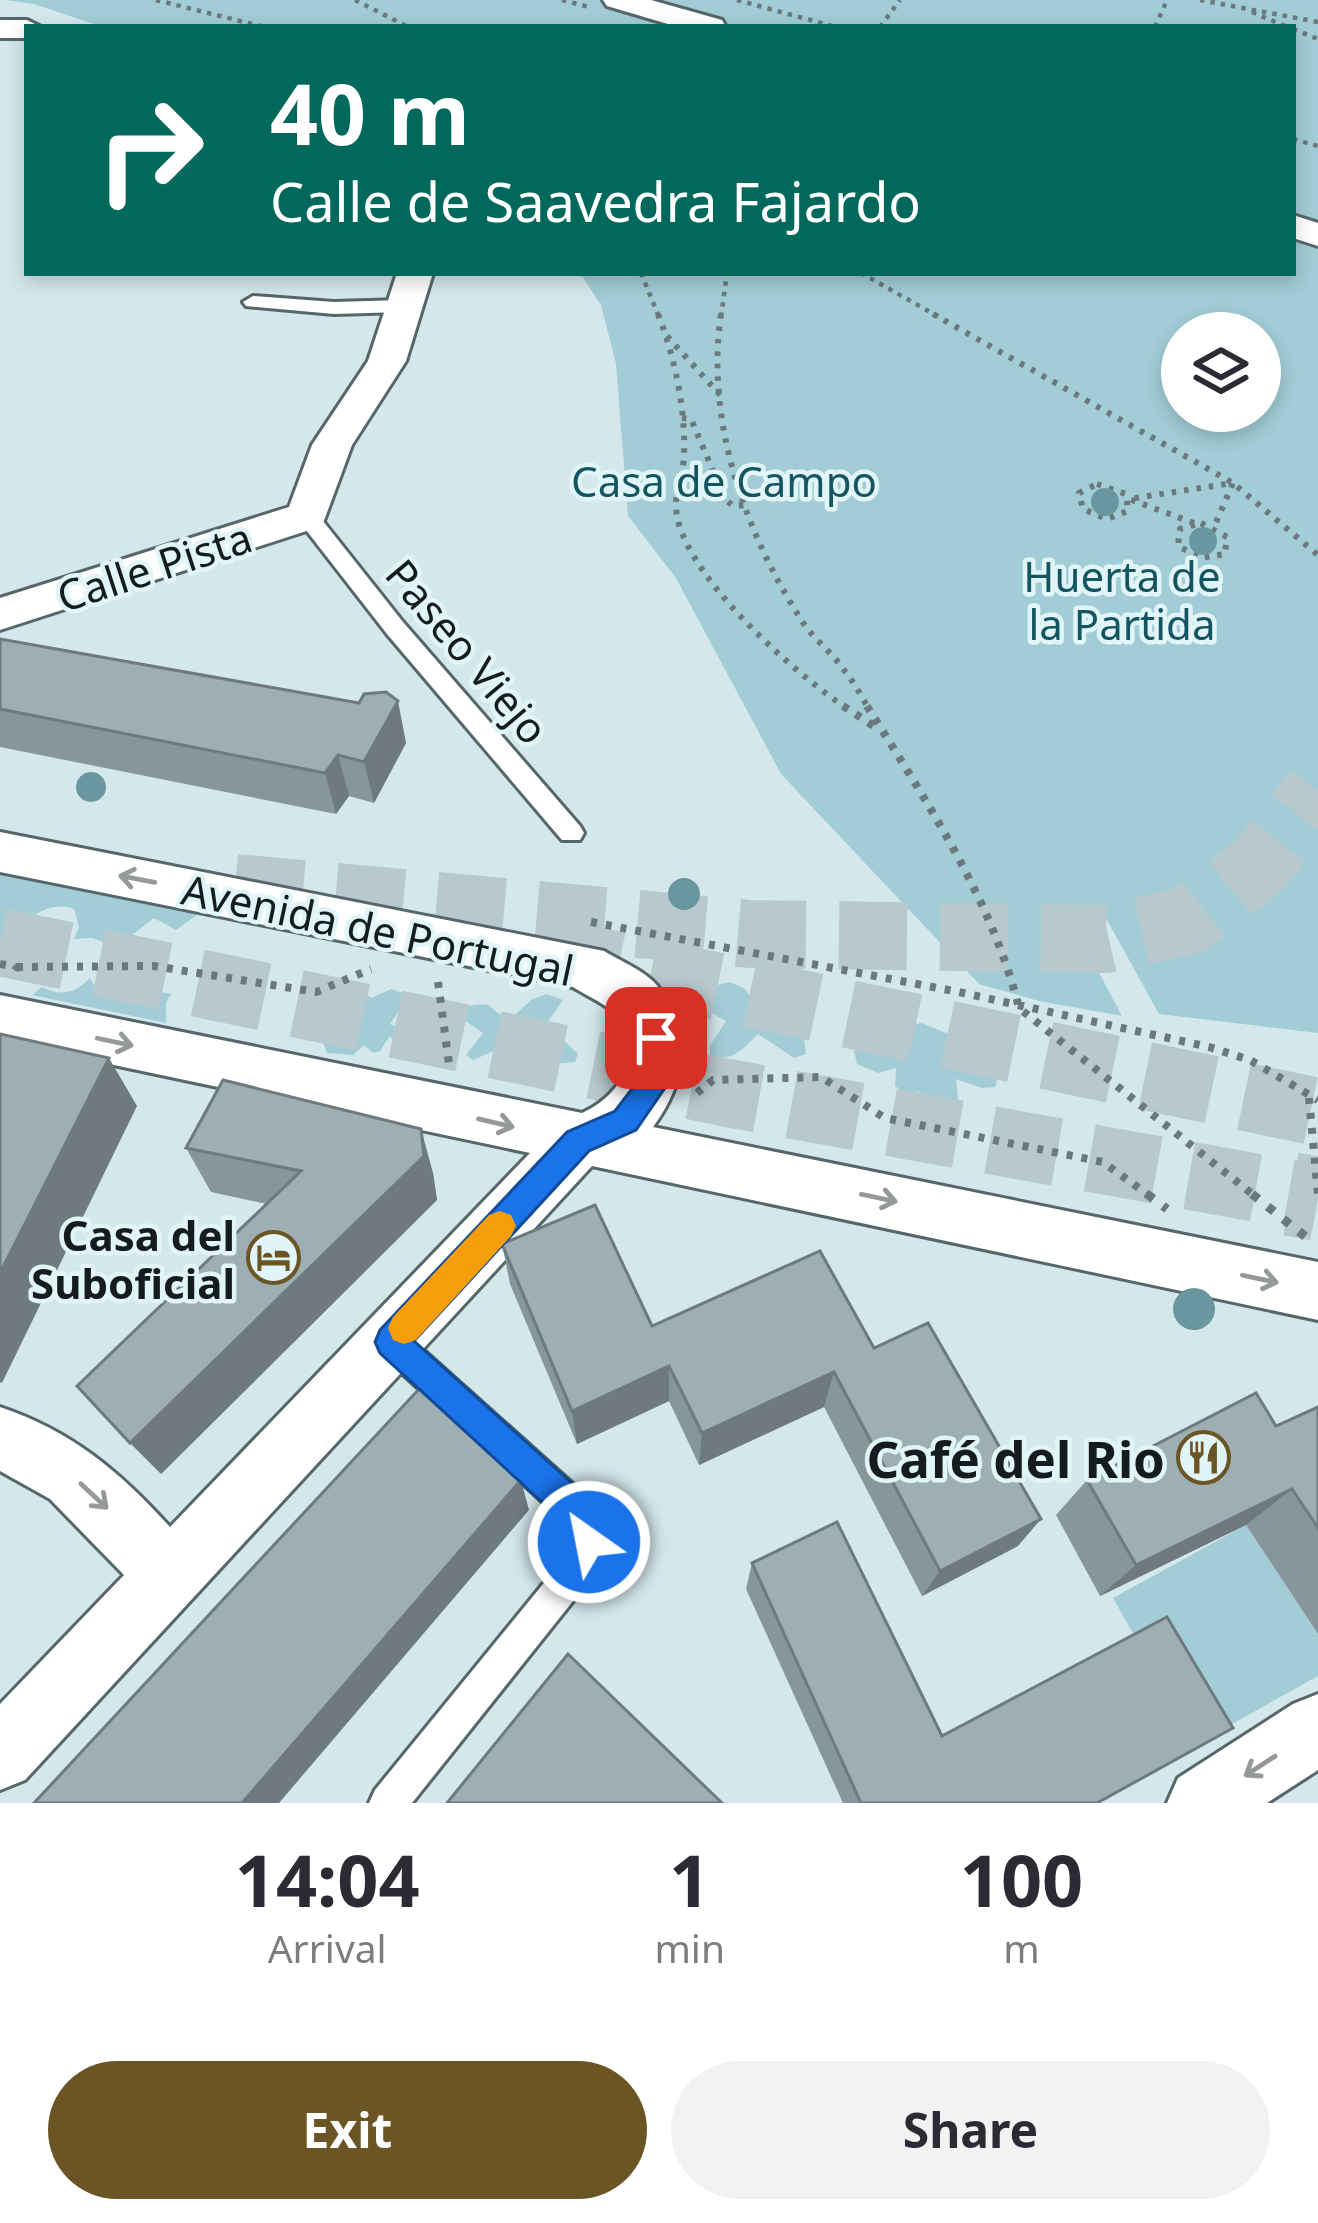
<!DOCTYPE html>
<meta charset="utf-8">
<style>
:root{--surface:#fff;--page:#f2f2f3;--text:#2b2b33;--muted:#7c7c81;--accent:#6c5525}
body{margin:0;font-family:"Noto Sans",sans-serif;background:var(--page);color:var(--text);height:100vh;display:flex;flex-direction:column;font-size:45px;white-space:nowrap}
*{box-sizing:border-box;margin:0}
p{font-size:39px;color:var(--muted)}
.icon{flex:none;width:66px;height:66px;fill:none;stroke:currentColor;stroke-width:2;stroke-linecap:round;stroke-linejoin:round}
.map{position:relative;height:1803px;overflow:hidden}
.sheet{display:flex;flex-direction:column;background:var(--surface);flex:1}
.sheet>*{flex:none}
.banner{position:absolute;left:24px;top:24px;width:1272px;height:252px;border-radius:0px;box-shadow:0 6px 18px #0003;background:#00695c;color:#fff;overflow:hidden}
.controls{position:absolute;left:1161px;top:312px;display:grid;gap:24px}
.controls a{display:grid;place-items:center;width:120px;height:120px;border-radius:50%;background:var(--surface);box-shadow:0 6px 18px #0003;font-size:60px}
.pin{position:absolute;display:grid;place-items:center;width:102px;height:102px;color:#fff;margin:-51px;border-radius:24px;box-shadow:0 6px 18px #0006}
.me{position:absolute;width:132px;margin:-66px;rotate:327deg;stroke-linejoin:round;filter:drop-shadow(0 0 9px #0008)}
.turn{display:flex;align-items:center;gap:42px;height:252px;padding:0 48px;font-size:54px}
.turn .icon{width:156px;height:156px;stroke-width:2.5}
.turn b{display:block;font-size:84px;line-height:102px}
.eta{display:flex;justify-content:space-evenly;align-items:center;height:204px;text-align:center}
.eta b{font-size:72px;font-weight:700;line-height:84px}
.primary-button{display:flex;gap:24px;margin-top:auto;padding:24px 48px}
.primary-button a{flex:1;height:138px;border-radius:72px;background:var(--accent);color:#fff;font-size:48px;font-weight:700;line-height:138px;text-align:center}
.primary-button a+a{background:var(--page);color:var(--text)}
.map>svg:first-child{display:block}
</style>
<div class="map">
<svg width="1318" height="1803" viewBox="0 0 1318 1803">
<rect width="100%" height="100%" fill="#d4e8ec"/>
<path fill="#a2cdd6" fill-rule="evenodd" d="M4,0H1318V1033L1159,1014L1107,920L1076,929L1122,1016L1039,1001L979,984L781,774L676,578L628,516L616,364L601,305L580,273H1293V27H103L34,4ZM1182,333H1260V411H1182Z
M0,870L204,910L176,930L154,918L117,947L92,938L74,939L79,927L74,909C43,898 24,927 0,939Z
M146,975L153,991L172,994L166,1002V1023L32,995L42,987C62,997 75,993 90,978L98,992L124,994Z
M730,982L744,988L755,1003C775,991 798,970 817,995L812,1006L789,1016L803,1031L806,1054L794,1058L758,1034C744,1048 732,1063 710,1056V1046L726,1021L692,1002L693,991Z
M359,988L371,998L391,989L403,993L405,1002L390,1024L416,1037L417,1048L400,1047L390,1036L380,1051L373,1053L364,1045L353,1055L327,1053L321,1038L339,1020L337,1001L342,992Z
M546,994L563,1000L542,1030L559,1036L578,1054L575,1062L554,1064L534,1047L517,1081L500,1077L496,1050L473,1060L466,1055L483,1033L464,1020L467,1006L487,1004L508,1021L531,1000Z
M921,1023L975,1044L999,1072L995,1087L982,1088L956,1079L958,1099L948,1120L933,1118L918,1091L911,1097L895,1086L896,1068L878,1073L857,1064L854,1051L860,1038L877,1032L897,1043L909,1025Z
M1246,1525L1318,1634V1676L1196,1744L1113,1598Z"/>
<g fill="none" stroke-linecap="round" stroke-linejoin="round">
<path stroke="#b7c9cd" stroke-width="68" stroke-dasharray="68 33" stroke-linecap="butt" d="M235,888L750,934L1106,939L1190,920L1259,865L1318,791
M0,942L733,1094L1308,1197
M552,952L1318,1112"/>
<path stroke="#b7c9cd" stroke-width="84" stroke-dasharray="84 42" stroke-linecap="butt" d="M1291,1194L1318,1199"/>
<defs>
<path id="service" d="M253,296L334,302L403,300L413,306L403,312L334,314L246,306L243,302Z
M307,508L315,511L403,622L580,826L584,833L580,840H562L387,634L299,521V511Z
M391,1326L402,1331L593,1502L606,1542L589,1581L412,1803H369L375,1790L565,1557L571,1541L567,1524L380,1353L375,1342L380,1331Z"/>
<path id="minor" d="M603,0H651L722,20L726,27H678L607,6Z
M0,20H27L41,27H27V38H0Z
M1293,215L1318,223V246L1293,238Z
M397,273H433L406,361L352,445L322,526L0,630V598L289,507L312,445L368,361Z
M0,832L604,951C620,961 648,972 659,988C694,1034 685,1084 653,1127L1318,1262V1320L592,1166L25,1780L0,1790V1704L124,1575L50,1499L0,1471V1407C72,1431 120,1472 170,1527L530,1153L0,1041V995L582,1113C616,1098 647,1057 621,1020C611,1006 587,996 573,987L0,872Z
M1318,1694V1770L1267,1803H1167L1178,1778L1293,1704Z"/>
</defs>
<use href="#service" stroke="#56676a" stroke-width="6"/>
<use href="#minor" stroke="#56676a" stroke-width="6"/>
<path stroke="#6c797c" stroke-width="4.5" stroke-dasharray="4.5 6" stroke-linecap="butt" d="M156,0L264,27
M355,0L408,27
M562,0L589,7
M737,0L836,27
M1200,0L1318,22
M1252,12L1287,27
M880,27L900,0
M1155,27L1167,0
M1293,29L1318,39
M1293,139L1318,146
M641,273L659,317
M861,273L939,317
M721,317L727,273"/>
<path stroke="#6c797c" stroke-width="6" stroke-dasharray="4.5 8" stroke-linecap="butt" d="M658,314C675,357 686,411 684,457C683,473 676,487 676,503C673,567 797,676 848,709
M721,314C705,420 745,533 802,621C813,639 832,652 844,670C854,682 861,696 869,709
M933,314L1233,483L1318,555
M667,336L721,396
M682,418L691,419L725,499L733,506L745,505
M1097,484L1126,494L1128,511L1107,519L1083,509L1079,493Z
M1194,523L1129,499L1233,483L1214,527
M1201,523L1227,537L1225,554L1201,558L1178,546L1180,529Z"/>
<path stroke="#6c797c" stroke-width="8" stroke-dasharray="6 9" stroke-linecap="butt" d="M843,706L874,726
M867,706C926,801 992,899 1019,1008L1256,1197
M591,922L959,992L1209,1047L1250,1060L1318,1100
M0,964L17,967L14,972
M17,967L154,966L316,992L371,969
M438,982L449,1064
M697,1093L713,1080L821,1077L885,1118L1103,1162L1151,1197
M1309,1098L1318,1195"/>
<path stroke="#6c797c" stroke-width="9" stroke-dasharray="8 12" stroke-linecap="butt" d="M1147,1194L1167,1209
M1252,1194L1306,1237"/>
<use href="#service" fill="#fff" fill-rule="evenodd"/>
<use href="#minor" fill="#fff" fill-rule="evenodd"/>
</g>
<g fill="#6a979f">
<circle cx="1105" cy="502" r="14"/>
<circle cx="1203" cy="541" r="14"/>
<circle cx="91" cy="787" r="15"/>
<circle cx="684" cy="894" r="16"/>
<circle cx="1194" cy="1309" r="21"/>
</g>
<path fill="#87969a" d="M0,639L406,743L374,803L349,796L336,814L0,747Z
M186,1148L433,1173L437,1200L161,1474L267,1204L211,1192Z
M502,1244L652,1326L874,1348L1018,1546L922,1596L824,1407L699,1465L669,1401L577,1444L510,1284Z
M1318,1407V1634L1246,1525L1100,1596L1056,1515L1087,1480L1276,1426Z
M752,1563L942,1736L1097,1803H843L746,1589Z"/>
<path fill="#6e7a7d" d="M398,701L406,743L374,803L364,762Z
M338,755L349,796L336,814L325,773Z
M109,1058L137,1106L2,1383L0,1382V1273Z
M421,1129L433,1173L437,1200L161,1474L130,1443Z
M669,1366V1401L577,1444L572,1411Z
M834,1372L824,1407L699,1465L702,1433Z
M521,1480L529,1510L279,1803H242Z
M1292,1489L1246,1525L1100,1596L1136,1565Z
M1041,1519L1018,1546L922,1596L940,1571Z"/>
<path fill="#9dafb3" stroke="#6e7a7d" stroke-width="3" d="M0,639L359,703L364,694L386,692L398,701L364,762L338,755L325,773L0,709Z
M0,1034L109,1058L0,1273Z
M223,1080L421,1129L424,1156L130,1443L77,1386L301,1171L186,1148Z
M595,1205L652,1326L820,1251L874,1348L928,1323L1041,1519L940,1571L834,1372L702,1433L669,1366L572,1411L502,1244Z
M420,1388L521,1480L242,1803H34Z
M1256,1393L1276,1426L1318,1407V1528L1292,1489L1136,1565L1087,1480Z
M837,1522L942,1736L1167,1617L1233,1728L1097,1803H861L752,1563Z
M568,1654L722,1803H447Z"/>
<defs><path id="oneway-shaft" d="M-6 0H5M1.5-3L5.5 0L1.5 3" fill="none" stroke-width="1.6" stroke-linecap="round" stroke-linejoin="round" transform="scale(3)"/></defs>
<g stroke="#96999a">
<use href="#oneway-shaft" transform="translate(137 879) rotate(-169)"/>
<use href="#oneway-shaft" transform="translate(115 1042) rotate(12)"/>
<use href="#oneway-shaft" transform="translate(496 1123) rotate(13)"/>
<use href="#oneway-shaft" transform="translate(879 1198) rotate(12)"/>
<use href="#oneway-shaft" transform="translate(1260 1279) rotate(12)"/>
<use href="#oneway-shaft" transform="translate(94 1496) rotate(43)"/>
<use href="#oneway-shaft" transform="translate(1260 1766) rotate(147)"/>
</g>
<path fill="#1a73e8" stroke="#114b97" stroke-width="3" d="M656,1025L666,1029L670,1038L667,1085L636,1130L589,1151L414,1341L593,1502L607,1542L602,1554L589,1559L577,1554L567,1525L380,1353L375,1342L380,1330L567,1132L615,1111L638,1081L646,1029Z"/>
<path fill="#f59e0b" d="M500,1211L511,1215L516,1226L511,1236L416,1340L404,1344L393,1340L388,1328L393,1317L489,1215Z"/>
<defs>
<symbol id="hotel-ring" viewBox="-11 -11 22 22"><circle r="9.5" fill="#e1f5f9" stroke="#6c5525" stroke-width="1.5"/><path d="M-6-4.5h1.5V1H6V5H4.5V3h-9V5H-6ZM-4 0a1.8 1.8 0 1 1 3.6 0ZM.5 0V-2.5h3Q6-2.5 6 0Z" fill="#6c5525"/></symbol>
<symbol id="restaurant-ring" viewBox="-11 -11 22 22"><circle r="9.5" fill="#e1f5f9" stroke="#6c5525" stroke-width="1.5"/><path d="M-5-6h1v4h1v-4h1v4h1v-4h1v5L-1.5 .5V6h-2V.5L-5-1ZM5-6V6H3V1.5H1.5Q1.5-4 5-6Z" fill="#6c5525"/></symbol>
</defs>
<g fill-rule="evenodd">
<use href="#hotel-ring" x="244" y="1228" width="59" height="59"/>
<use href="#restaurant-ring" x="1174" y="1428" width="59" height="59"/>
</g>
<g text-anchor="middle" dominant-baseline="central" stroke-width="9" stroke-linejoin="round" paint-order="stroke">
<g font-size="42" fill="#135560" stroke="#e1f5f9">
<text x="724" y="480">Casa de Campo</text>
<text x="1122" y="575">Huerta de<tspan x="1122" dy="48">la Partida</tspan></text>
</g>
<g font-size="42" fill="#151c1e" stroke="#e1f5f9">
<text transform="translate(154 566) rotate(-18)">Calle Pista</text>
<text transform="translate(468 651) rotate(50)">Paseo Viejo</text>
<text transform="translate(378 929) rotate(12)">Avenida de Portugal</text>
</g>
<g font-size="42" font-weight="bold" fill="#151c1e" stroke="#e1f5f9" text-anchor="end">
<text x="235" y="1234">Casa del<tspan x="235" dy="48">Suboficial</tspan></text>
</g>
<g font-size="51" font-weight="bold" fill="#151c1e" stroke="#e1f5f9" text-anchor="end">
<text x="1165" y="1458">Café del Rio</text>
</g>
</g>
</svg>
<div class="controls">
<a><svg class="icon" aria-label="layers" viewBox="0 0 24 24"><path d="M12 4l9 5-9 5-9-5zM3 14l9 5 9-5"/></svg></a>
</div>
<div class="pin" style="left:656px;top:1038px;background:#d93025"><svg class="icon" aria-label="arrive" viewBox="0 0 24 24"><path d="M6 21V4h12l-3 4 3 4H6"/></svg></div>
<svg class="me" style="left:589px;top:1542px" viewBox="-20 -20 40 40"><circle r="17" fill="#1a73e8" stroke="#fff" stroke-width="3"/><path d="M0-11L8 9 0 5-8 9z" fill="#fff"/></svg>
<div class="banner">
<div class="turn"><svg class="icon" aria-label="right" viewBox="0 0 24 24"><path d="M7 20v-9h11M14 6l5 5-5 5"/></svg><div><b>40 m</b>Calle de Saavedra Fajardo</div></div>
</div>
</div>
<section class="sheet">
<div class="eta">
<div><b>14:04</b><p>Arrival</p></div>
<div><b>1</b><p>min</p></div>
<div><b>100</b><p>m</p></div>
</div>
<div class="primary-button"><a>Exit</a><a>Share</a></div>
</section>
